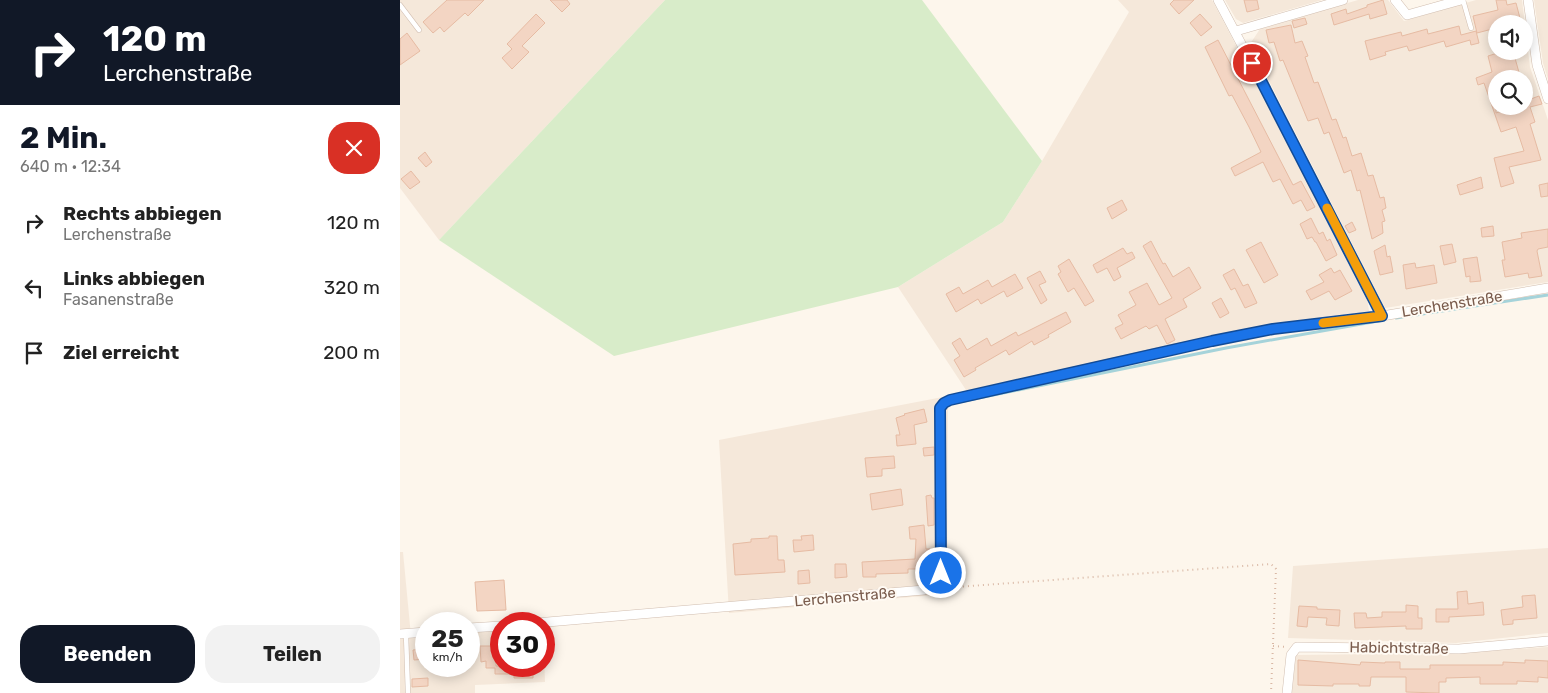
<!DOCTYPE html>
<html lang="de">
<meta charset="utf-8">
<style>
:root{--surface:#fff;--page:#f2f2f2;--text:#222;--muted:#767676;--accent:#111827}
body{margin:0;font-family:Rubik,sans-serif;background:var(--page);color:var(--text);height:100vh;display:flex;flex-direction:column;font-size:19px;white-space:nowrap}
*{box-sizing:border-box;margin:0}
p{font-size:16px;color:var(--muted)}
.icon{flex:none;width:28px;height:28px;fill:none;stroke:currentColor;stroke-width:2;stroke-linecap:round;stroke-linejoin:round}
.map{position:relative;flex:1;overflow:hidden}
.panel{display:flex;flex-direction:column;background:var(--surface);width:400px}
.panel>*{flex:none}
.guide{background:#111827;color:#fff;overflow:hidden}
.fabs{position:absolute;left:1088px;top:15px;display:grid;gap:10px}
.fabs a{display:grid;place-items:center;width:45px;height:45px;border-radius:50%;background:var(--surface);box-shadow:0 2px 12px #0003;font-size:25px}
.speed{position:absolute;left:15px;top:612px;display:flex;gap:10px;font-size:25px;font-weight:700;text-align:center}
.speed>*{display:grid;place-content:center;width:65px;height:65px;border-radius:50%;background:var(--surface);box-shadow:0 2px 12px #0003;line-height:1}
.speed small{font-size:12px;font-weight:400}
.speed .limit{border:8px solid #d22;background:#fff;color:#111}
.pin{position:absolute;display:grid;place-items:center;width:42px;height:42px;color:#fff;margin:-21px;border:2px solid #fff;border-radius:50%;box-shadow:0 1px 5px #0007}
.me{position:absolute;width:55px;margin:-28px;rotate:0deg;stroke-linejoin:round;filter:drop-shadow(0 0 4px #0008)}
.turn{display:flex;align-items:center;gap:18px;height:105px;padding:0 20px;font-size:22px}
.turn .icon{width:65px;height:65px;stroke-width:2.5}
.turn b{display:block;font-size:35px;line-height:42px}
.round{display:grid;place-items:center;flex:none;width:52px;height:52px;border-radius:20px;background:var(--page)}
.overview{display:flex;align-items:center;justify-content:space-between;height:85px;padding:0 20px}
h1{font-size:30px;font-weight:700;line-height:38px;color:var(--accent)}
.action{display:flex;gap:10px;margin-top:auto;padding:10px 20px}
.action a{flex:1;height:58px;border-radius:20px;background:var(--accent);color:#fff;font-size:20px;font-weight:700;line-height:58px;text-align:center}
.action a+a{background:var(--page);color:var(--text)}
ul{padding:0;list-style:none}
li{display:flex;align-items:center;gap:15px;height:65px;padding:0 20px}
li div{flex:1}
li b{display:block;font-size:19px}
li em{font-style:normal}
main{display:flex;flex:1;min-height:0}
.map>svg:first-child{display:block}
</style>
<main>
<section class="panel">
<div class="guide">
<div class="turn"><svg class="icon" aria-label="right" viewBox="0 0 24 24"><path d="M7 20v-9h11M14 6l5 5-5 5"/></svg><div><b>120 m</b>Lerchenstraße</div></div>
</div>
<div class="overview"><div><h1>2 Min.</h1><p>640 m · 12:34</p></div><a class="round" style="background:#d93025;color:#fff"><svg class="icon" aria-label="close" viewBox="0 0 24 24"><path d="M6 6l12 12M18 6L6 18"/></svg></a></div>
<ul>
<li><svg class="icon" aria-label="right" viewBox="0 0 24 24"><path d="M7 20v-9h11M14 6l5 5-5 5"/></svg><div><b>Rechts abbiegen</b><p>Lerchenstraße</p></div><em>120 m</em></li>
<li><svg class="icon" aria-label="left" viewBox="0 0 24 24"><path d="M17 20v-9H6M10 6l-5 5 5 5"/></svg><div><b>Links abbiegen</b><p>Fasanenstraße</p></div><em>320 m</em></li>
<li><svg class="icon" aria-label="arrive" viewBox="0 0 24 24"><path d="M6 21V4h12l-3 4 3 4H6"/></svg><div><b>Ziel erreicht</b></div><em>200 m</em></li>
</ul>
<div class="action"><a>Beenden</a><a>Teilen</a></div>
</section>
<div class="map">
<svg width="1148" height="693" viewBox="0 0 1148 693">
<rect width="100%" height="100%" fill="#fdf6ec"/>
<path fill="#f5e8da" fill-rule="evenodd" d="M0,0H265L39,240L0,188Z
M718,0H812L905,176L967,297L969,311L568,393L498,287L603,222L642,161L729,12Z
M825,0H922L843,23L836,19Z
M958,0H988L1004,21L1076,0H1122L1130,67L1148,120V282L985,308L850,44L860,29ZM1096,24H1124V51H1096ZM1096,79H1124V106H1096Z
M1134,0H1148V79L1143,63Z
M548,396L547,594L329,613L319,440Z
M1148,548V633L1056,643L888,638L893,566Z
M0,552H3L11,636L26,635V666H69V632L101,630V666H144V653L145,682L75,685V693H0Z
M1148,647V693H892L896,655L1061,653Z"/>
<path fill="#d8ecc9" d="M265,0H522L642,161L603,222L498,287L214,356L39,240Z"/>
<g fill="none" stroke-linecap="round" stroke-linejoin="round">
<path stroke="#a5d3da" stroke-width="3" d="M996,318L1148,295
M559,402L826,348L984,320"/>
</g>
<path fill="#f3d5c3" stroke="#e6bba3" d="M47,0H84L68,16L65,13L44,32L40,27L33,33L23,22Z
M150,0H167L170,4L162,12Z
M774,0H794L779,14L770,4Z
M844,0H857L859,9L847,12Z
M983,0L987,14L970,19L969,14L934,25L931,14L946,9L947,14L967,7V5Z
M1096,0H1106L1107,5L1116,3L1121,22L1095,24L1096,28L1077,33L1073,16L1098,10Z
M136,14L145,23L122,46L129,52L112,69L102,58L112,49L107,44Z
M800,14L812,27L801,36L790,23Z
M905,18L907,24L894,28L892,21Z
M891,25L895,43L902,41L908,56L905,57L914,83L918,82L932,120L936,119L943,138L946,137L952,156L961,153L968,176L973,175L980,198L984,197L986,208L982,210L985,221L982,222L983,233L972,239L960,190L957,191L951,170L944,173L929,132L924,134L918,118L908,121L883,60L880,61L874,42L869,43L866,30Z
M1059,26L1061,35L1076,31L1079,43L1071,45L1070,40L1046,47L1044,41L1009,51L1007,46L985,52L986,55L970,60L965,41L1001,32L1002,36L1027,29L1028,34Z
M7,33L20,51L0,65V39Z
M818,40L893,185L901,181L915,207L907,211L901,200L893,204L880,179L873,182L863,162L835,176L831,168L861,152L849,127L832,95L829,96L805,47Z
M1104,51H1113L1120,76L1113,79H1096V113L1116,106H1124V92H1125L1128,100L1139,96L1142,104L1130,107L1135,122L1130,124L1141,160L1109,167L1114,183L1101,187L1094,158L1124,151L1116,127L1101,132L1084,83L1078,85L1076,78L1092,72L1088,56Z
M25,152L32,162L26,167L18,158Z
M11,171L20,182L10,189L1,179Z
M1081,177L1083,188L1060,195L1057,185Z
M1148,183V196L1141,197L1139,185Z
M722,200L727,210L712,219L707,208Z
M911,218L919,234L923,232L927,241L930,239L937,255L926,261L916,242H915L912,237L907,239L900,224Z
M952,222L956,230L949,233L945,226Z
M1093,226L1094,236L1082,237L1081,228Z
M1148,229V247L1138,249L1137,251L1142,276L1129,278L1128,273L1105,277L1102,260H1105L1102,242L1122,238L1121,233Z
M751,241L763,264L765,263L773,277L789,267L801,288L783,299L787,307L765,319L775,340L767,344L757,325L749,329L746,326L721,339L715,328L723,324L718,315L736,305L729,292L747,283L759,305L772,298L743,246Z
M861,242L878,275L864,283L846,250Z
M1052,244L1056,262L1044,265L1040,246Z
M985,245L987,257L990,256L993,272L980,275L974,251Z
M723,248L727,254L732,252L735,258L717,268L721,277L714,281L707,268L697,273L693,265Z
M1077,257L1081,281L1070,282V276L1066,277L1063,259Z
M669,259L694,301L685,306L674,288L668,292L658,274L661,272L658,266Z
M1015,263L1016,268L1034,265L1037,283L1006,289L1003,265Z
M931,268L934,273L940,270L952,291L935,300L929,291L911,300L906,291L924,282L919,275Z
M834,269L843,286L848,284L857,303L845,308L835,288L831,290L823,275Z
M640,271L646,282L639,285L647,300L641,304L627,278Z
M615,274L623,288L607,297L604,291L581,304L578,299L556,312L546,294L559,287L563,294L588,280L592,287Z
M821,298L829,313L820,318L812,303Z
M666,312L671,322L648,335L649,337L634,345L632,341L609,355L606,350L575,368L576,370L564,377L554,360L560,356L552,343L560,338L567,350L587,338L591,346L616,332L618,336Z
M524,409L527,422L514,425L516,444L497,446L496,435H500L496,418L505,415L504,414Z
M534,447V455L524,456L523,448Z
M494,456L495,468L482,469V476L467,477L465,458Z
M501,489L503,505L472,510L470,494Z
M531,495L532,498H534V525L528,526L526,496Z
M524,525L526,549H530V569H508V573L476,574V577H463L462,562L515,559L516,539H510L509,527Z
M413,535L414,550L394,552L393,540H402L401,536Z
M369,536H377L378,560H384L385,572L335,575L333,544L351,542V539L369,538Z
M435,564H446L447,577L435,578Z
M409,570L410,583L398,584V571Z
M104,580L106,610L77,611L75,582Z
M1067,591L1068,604L1083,602L1084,615L1049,617V622H1036V609H1058L1057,592Z
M1135,595L1137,618L1113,620V624L1103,625L1101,610L1123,607L1122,596Z
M1006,605L1018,606V618H1022V629H1006V626L955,628L954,613H966L967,618L982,617V612H1006Z
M899,606L917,607V609L940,610L939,626L926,625L927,618L908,617L907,627L897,626Z
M80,646H96V666H133V678H114V674H95V668H86V661L81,662Z
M26,649V659L14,660L13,650Z
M898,660L960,665L961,662L985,663V662H1000V669H1030V665H1103V662L1125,663V660L1148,661V678L1138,677V682L1117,681V684H1080V677L1046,678V682H1039V693L1006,692V677H971L970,686H959V684H933V686L898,685Z
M28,678V686L12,687V679Z"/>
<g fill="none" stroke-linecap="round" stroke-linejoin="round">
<defs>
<path id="service" d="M1063,0L1071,28
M0,5L19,30
M6,634L8,693"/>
<path id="minor" d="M818,0L901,157L982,316
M995,0L1007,15L1061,0
M1128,0L1137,65L1148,99
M836,31L943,0
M124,624L524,590L535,584L541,573L540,408L543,403L550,400L768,350L873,329L982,316L1148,288
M69,628L101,626
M0,634L26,632
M887,693L891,655L897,647L1059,649L1148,641"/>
</defs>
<use href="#service" stroke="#d1beb0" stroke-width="5.5"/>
<use href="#minor" stroke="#d1beb0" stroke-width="10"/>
<path stroke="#d9b8a5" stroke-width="2" stroke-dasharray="1 4" stroke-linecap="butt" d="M543,588L871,564L876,569L871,693
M873,646L887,647"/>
<use href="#service" stroke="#fff" stroke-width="4.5"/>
<use href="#minor" stroke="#fff" stroke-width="9"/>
</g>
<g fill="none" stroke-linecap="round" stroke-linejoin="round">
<defs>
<path id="route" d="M541,573L540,408L544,403L550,400L812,341L873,329L982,316L852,63"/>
</defs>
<use href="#route" stroke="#114b97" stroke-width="12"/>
<use href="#route" stroke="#1a73e8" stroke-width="9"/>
<path stroke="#f59e0b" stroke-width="9" d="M923,323L982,316L927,208"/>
</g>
<g text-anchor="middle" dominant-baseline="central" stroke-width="4" stroke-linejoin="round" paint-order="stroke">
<g font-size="15" fill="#7a5c4d" stroke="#fffaf3">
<text transform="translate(1052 304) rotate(-9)">Lerchenstraße</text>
<text transform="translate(445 597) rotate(-5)">Lerchenstraße</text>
<text transform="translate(999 648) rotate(1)">Habichtstraße</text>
</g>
</g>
</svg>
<div class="fabs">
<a><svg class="icon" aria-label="sound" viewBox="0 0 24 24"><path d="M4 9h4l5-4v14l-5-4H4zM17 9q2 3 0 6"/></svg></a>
<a><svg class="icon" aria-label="search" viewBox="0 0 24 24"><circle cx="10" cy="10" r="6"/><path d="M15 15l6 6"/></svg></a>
</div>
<div class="speed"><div>25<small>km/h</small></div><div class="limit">30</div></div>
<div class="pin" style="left:852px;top:63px;background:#d93025"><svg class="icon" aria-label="arrive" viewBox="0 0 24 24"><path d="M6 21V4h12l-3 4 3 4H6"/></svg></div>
<svg class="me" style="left:541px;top:573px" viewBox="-20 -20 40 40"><circle r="17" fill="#1a73e8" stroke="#fff" stroke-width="3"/><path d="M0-11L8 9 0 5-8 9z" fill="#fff"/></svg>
</div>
</main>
